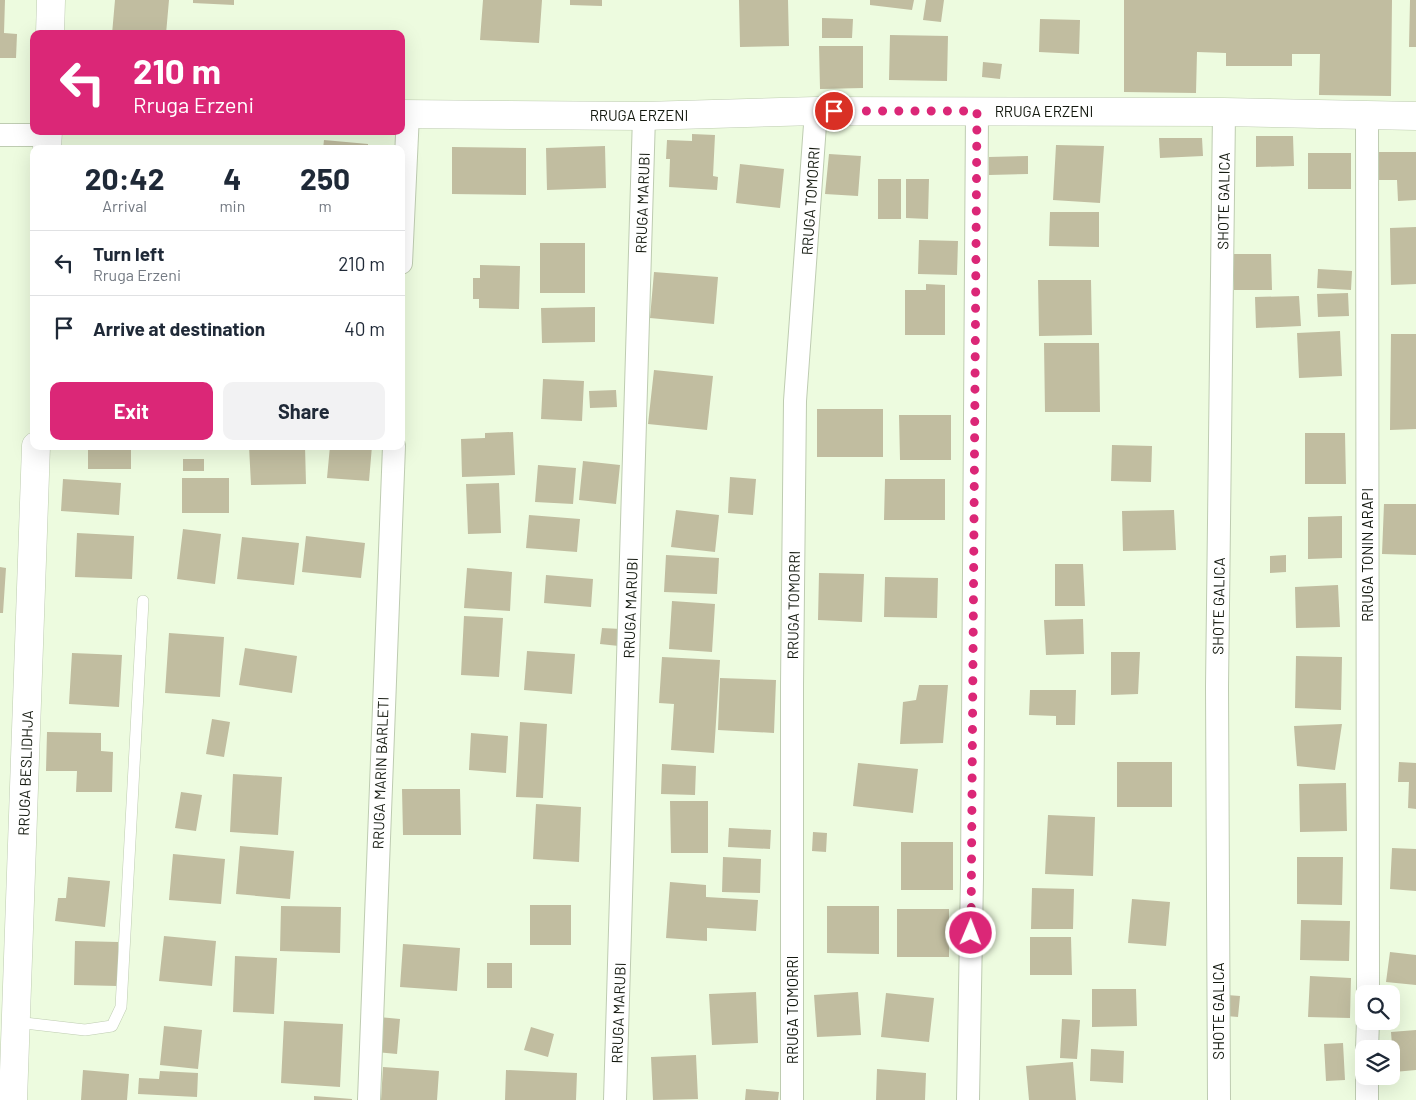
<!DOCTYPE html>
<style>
:root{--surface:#fff;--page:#f2f2f3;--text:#1f2937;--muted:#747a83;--line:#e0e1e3;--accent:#db2777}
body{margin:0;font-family:Barlow,sans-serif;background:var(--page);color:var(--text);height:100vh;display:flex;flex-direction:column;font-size:19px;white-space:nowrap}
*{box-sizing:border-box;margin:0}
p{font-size:16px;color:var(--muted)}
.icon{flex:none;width:28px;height:28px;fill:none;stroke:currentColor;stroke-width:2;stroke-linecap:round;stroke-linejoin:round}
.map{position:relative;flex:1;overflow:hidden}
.sheet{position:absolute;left:30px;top:145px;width:375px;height:305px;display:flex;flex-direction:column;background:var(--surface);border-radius:10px;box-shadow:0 5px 20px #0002}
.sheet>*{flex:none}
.banner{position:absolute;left:30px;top:30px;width:375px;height:105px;border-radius:10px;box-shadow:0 5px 20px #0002;background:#db2777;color:#fff;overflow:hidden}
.controls{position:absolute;left:1355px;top:985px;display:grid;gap:10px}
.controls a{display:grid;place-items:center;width:45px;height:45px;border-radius:10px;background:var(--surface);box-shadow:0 5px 20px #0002;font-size:25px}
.pin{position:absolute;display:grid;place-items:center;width:42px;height:42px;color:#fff;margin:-21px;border:2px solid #fff;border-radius:50%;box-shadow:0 1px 5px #0007}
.me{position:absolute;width:55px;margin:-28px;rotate:1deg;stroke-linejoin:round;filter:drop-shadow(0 0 4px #0008)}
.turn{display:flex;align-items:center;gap:18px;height:105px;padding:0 20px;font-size:22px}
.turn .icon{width:65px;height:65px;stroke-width:2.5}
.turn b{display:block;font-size:35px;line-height:42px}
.eta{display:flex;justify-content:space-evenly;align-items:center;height:85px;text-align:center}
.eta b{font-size:30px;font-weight:700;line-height:35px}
.button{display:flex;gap:10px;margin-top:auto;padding:10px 20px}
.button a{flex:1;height:58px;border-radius:10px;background:var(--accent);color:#fff;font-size:20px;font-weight:700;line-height:58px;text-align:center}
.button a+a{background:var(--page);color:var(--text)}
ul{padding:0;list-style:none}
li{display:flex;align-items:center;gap:15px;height:65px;padding:0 20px;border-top:1px solid var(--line)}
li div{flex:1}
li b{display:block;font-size:19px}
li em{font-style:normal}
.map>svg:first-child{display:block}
</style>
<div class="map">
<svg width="1416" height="1100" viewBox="0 0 1416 1100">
<rect width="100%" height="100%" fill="#edfbdf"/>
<path fill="#c1bda0" d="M0,0H5L4,33L17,34L16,58H0Z
M115,0H169L166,34H112Z
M193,0H234V5L193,3Z
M483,0H542L539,43L480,40Z
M570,0H602V6L570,5Z
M739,0H788L789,46L740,47Z
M870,0H914L912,10L870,5Z
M926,0H944L941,22L923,20Z
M1124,0H1392L1391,96L1319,95L1320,54H1292V66H1226V53L1197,52L1196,93L1124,92Z
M1410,0H1416V47H1409Z
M822,18L853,19L852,38H822Z
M1040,19L1080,20L1079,54L1039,52Z
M890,35L948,36L947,81L889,80Z
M819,46H863V88L820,89Z
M983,62L1002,64L1000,79L982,77Z
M692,134L715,135L713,176L718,177L717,190L669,187L670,159H666L667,140L692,141Z
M1256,136H1293L1294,166L1256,167Z
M1159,138H1202L1203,156L1160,158Z
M324,140L368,144V149H323Z
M1056,145L1104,146L1100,203L1053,200Z
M605,146L606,188L547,190L546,148Z
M452,147L526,148V195L452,194Z
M1375,152H1416V200L1398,201L1397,180H1376Z
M1308,153H1351V189H1308Z
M829,154L861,156L858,196L825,194Z
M1028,156V174L989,175V157Z
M740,164L784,169L780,208L736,203Z
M878,179H901V219H878Z
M906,179H929L928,219L906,218Z
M1050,212H1099V247L1049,246Z
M1416,227V284L1391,285L1390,228Z
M919,240L958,241L957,275L918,274Z
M540,243H585V293H540Z
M1234,254H1271L1272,290H1234Z
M480,265L520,266L519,309L479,308V299H473V278H480Z
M1318,269L1352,271L1351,290L1317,288Z
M654,272L718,277L714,324L650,318Z
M1038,280H1091L1092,335L1039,336Z
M926,284L945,285V335H905V290H926Z
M1348,293L1349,316L1318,317L1317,294Z
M1299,296L1301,326L1256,328L1255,297Z
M595,307V342L542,343L541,308Z
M1340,331L1342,376L1299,378L1297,333Z
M1391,334H1416V429L1390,430Z
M1044,343H1099L1100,412H1045Z
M654,370L713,376L707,430L648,424Z
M543,379L584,381L582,421L541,419Z
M616,390L617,407L590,408L589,391Z
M817,409H883V457H817Z
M899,415H951V460H900Z
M513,432L515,475L462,477L461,439L485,438V433Z
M1305,433H1345L1346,484H1305Z
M1112,445L1152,446L1151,482L1111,481Z
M88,446H131V469H88Z
M249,446H305L306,484L251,485Z
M330,446H372L369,481L327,478Z
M183,459H204V471H183Z
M583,461L620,465L616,504L579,500Z
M538,465L576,468L573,504L535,502Z
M730,477L756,479L753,515L728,513Z
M182,478H229V513H182Z
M63,479L121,483L119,515L61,511Z
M885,479H945V520H884Z
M499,483L501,533L468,534L466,484Z
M1384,504H1416V555L1382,554Z
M676,510L719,515L715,552L671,547Z
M1174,510L1176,550L1123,551L1122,511Z
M529,515L580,519L577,552L526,548Z
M1342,516V558L1308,559V517Z
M183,529L221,534L215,584L177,579Z
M77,533L134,536L132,579L75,577Z
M306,536L365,543L361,578L302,572Z
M242,537L299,543L294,585L237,579Z
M666,555L719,558L717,594L664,592Z
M1286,555V572L1270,573V556Z
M1055,564H1083L1085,606H1055Z
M0,567L6,568L3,613H0Z
M467,568L512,572L510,611L464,608Z
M819,573L864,574L862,622L818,620Z
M546,575L593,579L591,607L544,603Z
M885,577L938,578L937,618L884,617Z
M1338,585L1340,627L1296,628L1295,587Z
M672,601L715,604L712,652L669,649Z
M464,616L503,618L499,677L461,675Z
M1083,619L1084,654L1046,655L1044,620Z
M602,628L621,629L619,646L600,644Z
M169,633L224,637L220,697L165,693Z
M245,648L297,656L292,693L239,685Z
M527,651L575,654L572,694L524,690Z
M1111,652H1140L1138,694L1111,695Z
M72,653L122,655L119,707L69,704Z
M1296,656L1342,657L1341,710L1295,708Z
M662,657L720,660L714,753L671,750L674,704L659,703Z
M720,678L776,680L774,733L718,730Z
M919,685H948L943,743L900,744L903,702L916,700Z
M1030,690H1076L1075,725H1056V716L1029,715Z
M212,719L230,722L224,757L206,754Z
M520,722L547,724L543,798L516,797Z
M1342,724L1335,770L1297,766L1294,726Z
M47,732L101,733V751L113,752L112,792H76L77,771H46Z
M471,733L508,736L506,773L469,770Z
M1117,762H1172V807H1117Z
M1399,762L1416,763V809L1408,808L1409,782H1398Z
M858,763L918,769L913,813L853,806Z
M662,764L696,766L695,795L661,794Z
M233,774L282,777L278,835L230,832Z
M1346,783L1347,831L1300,832L1299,784Z
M402,789H460L461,835H403Z
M181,792L202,795L196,831L175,828Z
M670,801H708V853H671Z
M536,804L581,807L579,862L533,859Z
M1048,815L1095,817L1093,876L1045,874Z
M729,828L771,830L770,849L728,847Z
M813,832L827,833L826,852L812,851Z
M901,842H953V890H901Z
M240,846L294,851L290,899L236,894Z
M1392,848L1416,849V891L1390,889Z
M173,854L225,859L221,904L169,900Z
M723,857L761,859L760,893L722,892Z
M1297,857H1343L1342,905L1297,904Z
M68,877L110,881L105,927L55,921L58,898H66Z
M670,882L706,885V897L758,900L756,931L707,928V941L666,938Z
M1032,888L1074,889L1073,929H1031Z
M1132,899L1170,902L1166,946L1128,943Z
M530,905H571V945H530Z
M281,906L341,907L340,953L280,951Z
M827,906H879V954L827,953Z
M897,909H949V957H897Z
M1301,920L1350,921L1349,961L1300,960Z
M164,936L216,941L212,986L159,981Z
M1030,937H1071L1072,975H1030Z
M75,941L118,942V986L74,985Z
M403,944L460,948L457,991L400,987Z
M1390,952L1416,955V985L1386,982Z
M235,956L277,958L274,1014L233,1012Z
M487,963H512V988H487Z
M1310,976L1351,978L1350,1018L1308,1017Z
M1092,989H1136L1137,1026L1092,1027Z
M756,992L758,1043L712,1045L709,994Z
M858,992L861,1035L817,1037L814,995Z
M886,993L934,998L929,1042L881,1037Z
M1227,995L1240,996L1238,1017L1226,1016Z
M379,1017L400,1019L397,1054L376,1052Z
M1062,1019L1080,1020L1077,1059L1060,1058Z
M284,1021L343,1024L340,1087L281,1083Z
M164,1026L202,1030L198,1069L160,1065Z
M531,1027L554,1034L548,1057L524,1050Z
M1416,1030V1070L1394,1072L1391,1032Z
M1343,1043L1345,1080L1326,1081L1324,1044Z
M1091,1049L1124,1051L1123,1083L1090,1081Z
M696,1055L698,1099L653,1100L651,1057Z
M1073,1062L1076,1100H1029L1026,1066Z
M383,1067L439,1071L437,1100H381Z
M877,1069L926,1073L925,1100H876Z
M83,1070L129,1074L127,1100H81Z
M506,1070L577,1073L576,1100H505Z
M160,1071L198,1073L197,1097L138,1094L139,1078L159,1079Z
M746,1089L779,1092L778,1100H745Z
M314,1096L352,1099V1100H314Z"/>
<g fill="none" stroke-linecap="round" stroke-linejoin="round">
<defs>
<path id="service" d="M16,1022L85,1030L112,1026L121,1007L143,601"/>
<path id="minor" d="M1367,115L1368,994
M0,135H48
M401,263L408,114
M1367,1049L1368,1021
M369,1100L394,446
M615,1100L644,116
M792,1100V685L795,401L816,111
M968,1100L972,878L977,111
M1219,1100L1217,687L1224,112
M1367,1100V1076"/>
<path id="tertiary" d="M401,114L644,116L816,111L1224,112L1416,116"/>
<path id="secondary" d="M50,34L51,0
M47,149L48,131
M13,1100L36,446"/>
</defs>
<use href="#service" stroke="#beccb1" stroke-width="12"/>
<use href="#minor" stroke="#beccb1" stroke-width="24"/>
<use href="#tertiary" stroke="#beccb1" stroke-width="29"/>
<use href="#secondary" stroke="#beccb1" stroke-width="29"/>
<use href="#service" stroke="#fff" stroke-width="11"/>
<use href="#minor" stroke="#fff" stroke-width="22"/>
<use href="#tertiary" stroke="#fff" stroke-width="28"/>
<use href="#secondary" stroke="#fff" stroke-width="28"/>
</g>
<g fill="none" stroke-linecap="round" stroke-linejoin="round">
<path stroke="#db2777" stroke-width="9" stroke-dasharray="0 16.2" d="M834,111H977L971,933"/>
</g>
<g text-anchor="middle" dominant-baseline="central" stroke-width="4" stroke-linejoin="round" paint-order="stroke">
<g font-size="15" fill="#14190f" stroke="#fff">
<text x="1044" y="111">RRUGA ERZENI</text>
<text x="639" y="115">RRUGA ERZENI</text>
<text transform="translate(810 201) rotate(-86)">RRUGA TOMORRI</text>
<text transform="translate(1223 201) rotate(-89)">SHOTE GALICA</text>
<text transform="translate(642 203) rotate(-88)">RRUGA MARUBI</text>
<text transform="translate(1367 555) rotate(-90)">RRUGA TONIN ARAPI</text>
<text transform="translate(793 605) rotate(-89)">RRUGA TOMORRI</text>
<text transform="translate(1218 606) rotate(-89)">SHOTE GALICA</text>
<text transform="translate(630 608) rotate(-88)">RRUGA MARUBI</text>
<text transform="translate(25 773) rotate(-88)">RRUGA BESLIDHJA</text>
<text transform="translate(380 773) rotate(-88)">RRUGA MARIN BARLETI</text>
<text transform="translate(792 1010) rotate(-90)">RRUGA TOMORRI</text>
<text transform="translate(1218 1011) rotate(-90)">SHOTE GALICA</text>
<text transform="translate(618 1013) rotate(-88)">RRUGA MARUBI</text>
</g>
</g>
</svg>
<div class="controls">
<a><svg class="icon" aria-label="search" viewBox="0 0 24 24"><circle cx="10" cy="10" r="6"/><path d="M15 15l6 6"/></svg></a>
<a><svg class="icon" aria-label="layers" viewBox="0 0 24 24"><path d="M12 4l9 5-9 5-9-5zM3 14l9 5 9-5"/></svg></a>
</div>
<div class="pin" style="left:834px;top:111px;background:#d93025"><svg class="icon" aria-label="arrive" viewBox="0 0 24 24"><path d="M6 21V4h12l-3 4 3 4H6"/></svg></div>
<svg class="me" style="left:971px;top:933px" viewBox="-20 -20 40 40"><circle r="17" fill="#db2777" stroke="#fff" stroke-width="3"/><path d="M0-11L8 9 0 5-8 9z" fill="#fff"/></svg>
<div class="banner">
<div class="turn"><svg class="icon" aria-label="left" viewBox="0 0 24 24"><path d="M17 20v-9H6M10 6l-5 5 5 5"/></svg><div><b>210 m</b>Rruga Erzeni</div></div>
</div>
<section class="sheet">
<div class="eta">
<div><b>20:42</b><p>Arrival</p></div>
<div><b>4</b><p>min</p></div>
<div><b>250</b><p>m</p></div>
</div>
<ul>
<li><svg class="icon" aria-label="left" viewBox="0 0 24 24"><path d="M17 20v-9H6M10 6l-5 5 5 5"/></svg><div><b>Turn left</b><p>Rruga Erzeni</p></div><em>210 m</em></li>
<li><svg class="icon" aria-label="arrive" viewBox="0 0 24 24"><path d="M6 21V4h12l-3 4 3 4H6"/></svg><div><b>Arrive at destination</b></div><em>40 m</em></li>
</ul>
<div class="button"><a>Exit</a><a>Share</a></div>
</section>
</div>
